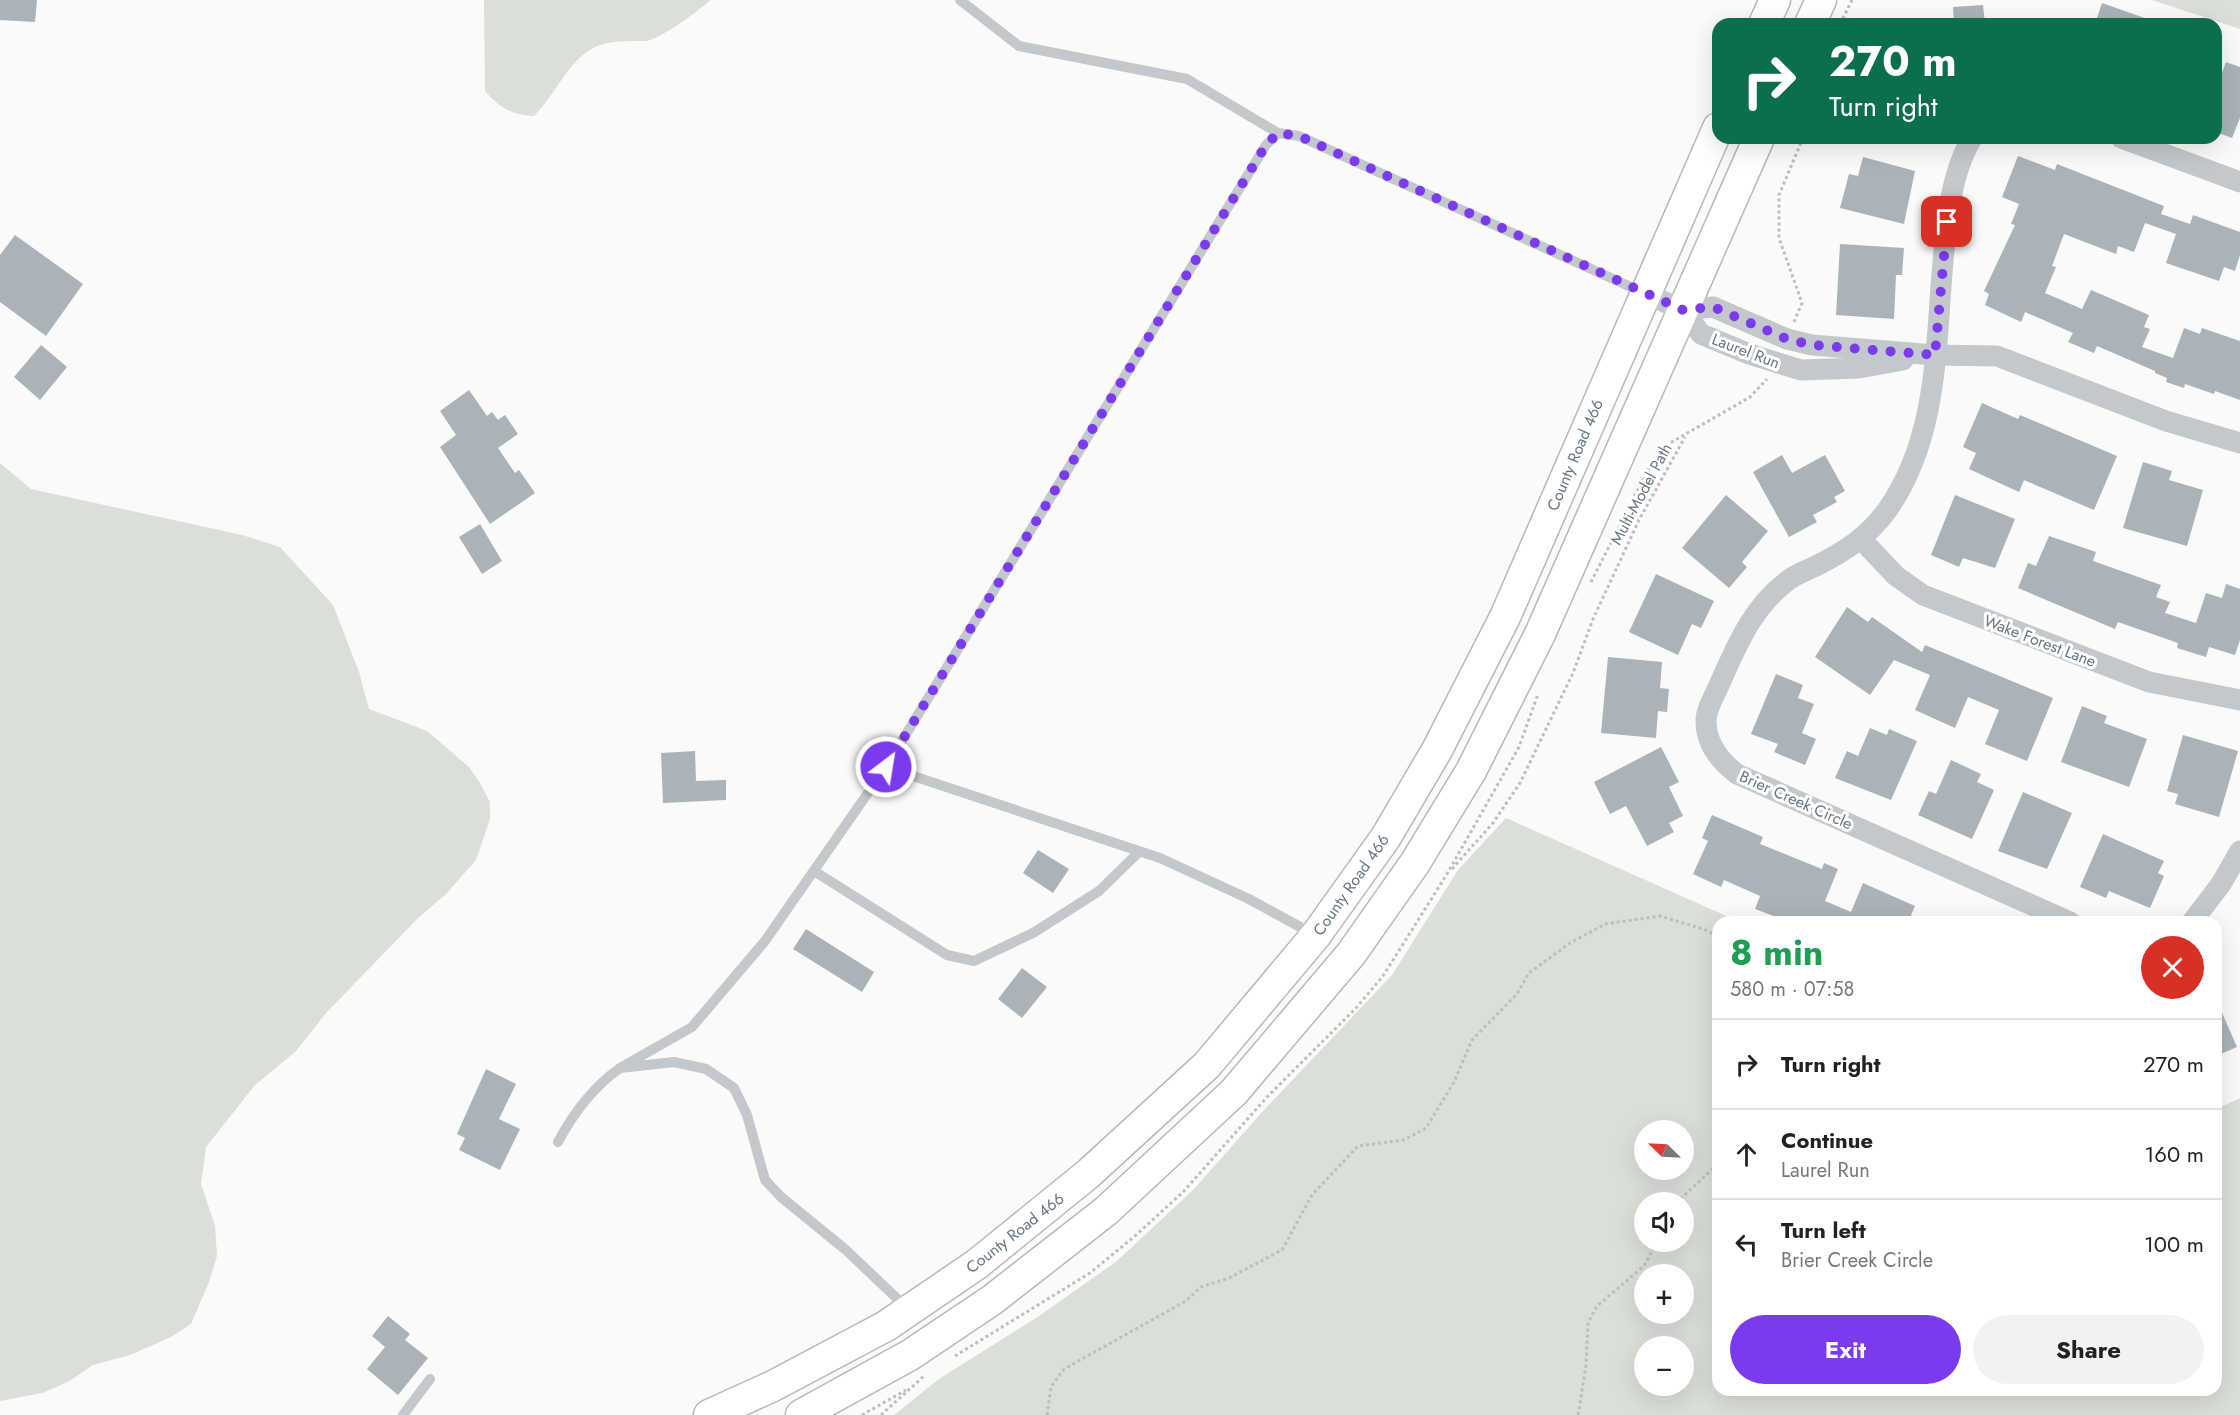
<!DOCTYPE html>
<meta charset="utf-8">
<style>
:root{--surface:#fff;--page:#f2f2f2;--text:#222;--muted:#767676;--line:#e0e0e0;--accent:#7c3aed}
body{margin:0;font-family:Jost,sans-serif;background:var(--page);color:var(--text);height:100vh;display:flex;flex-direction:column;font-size:22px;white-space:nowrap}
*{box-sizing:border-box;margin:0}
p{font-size:20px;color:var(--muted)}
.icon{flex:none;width:33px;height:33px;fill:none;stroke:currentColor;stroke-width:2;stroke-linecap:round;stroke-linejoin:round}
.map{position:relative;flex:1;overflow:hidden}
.details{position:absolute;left:1712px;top:916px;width:510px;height:480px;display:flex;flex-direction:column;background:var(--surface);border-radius:18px;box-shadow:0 6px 24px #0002}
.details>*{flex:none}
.hud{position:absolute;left:1712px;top:18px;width:510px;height:126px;border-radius:18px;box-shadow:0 6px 24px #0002;background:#0b6e4f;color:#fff;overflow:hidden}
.needle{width:39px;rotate:294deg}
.fabs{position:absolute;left:1634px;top:1120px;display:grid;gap:12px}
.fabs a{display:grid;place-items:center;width:60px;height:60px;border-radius:50%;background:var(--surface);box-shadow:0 6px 24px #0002;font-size:30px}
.pin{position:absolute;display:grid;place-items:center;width:51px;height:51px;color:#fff;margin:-26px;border-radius:12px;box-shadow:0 3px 9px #0006}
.me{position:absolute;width:66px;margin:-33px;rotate:31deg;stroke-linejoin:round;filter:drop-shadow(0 0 4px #0008)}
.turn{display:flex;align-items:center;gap:21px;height:126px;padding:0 18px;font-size:27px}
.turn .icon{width:78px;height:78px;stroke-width:2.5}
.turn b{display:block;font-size:42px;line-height:51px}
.round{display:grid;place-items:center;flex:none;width:63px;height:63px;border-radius:32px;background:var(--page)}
.headline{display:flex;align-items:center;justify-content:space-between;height:102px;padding:0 18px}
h1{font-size:36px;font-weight:700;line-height:45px;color:#1e9e55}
.action{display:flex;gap:12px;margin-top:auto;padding:12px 18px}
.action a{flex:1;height:69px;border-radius:36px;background:var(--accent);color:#fff;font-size:24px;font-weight:700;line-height:69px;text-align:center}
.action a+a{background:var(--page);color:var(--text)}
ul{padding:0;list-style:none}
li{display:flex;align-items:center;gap:18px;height:90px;padding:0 18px;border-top:2px solid var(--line)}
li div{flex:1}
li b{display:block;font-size:22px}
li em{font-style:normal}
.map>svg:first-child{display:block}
</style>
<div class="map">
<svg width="2240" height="1415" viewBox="0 0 2240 1415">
<rect width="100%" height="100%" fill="#fafaf8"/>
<path fill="#dadfd7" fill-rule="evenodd" d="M484,0H710C702,9 656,42 645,41C628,41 611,40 595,47C568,60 555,96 534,116C512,115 500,108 485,91Z
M2152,0H2240V29Z
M0,463L31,489L242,535L280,547L333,605L359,672L369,709L427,731L469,767L480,783L490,802V819L476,860L446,894L418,918L327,1012L295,1052L255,1085L206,1147L201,1184L215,1226L217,1256L209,1282L191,1324L171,1337L130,1355L93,1365L68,1382L42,1393L0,1401Z
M1506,818L1740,922H1718V1390H2216V1109L2240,1098V1415H894L939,1379L1039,1316L1117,1261L1193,1190L1264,1110L1392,975L1458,870ZM1644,1131H1683V1170H1644ZM1644,1203H1683V1242H1644ZM1644,1275H1683V1314H1644ZM1644,1347H1683V1386H1644Z"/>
<path fill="#aab3b9" d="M0,0H37L35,22L0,20Z
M2102,3L2156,22L2155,24H2095Z
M1983,5L1985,24H1954L1953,7Z
M2226,62L2240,67V118L2232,138L2216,132V89Z
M2018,156L2055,170L2057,164L2164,206L2161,214L2190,224L2193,215L2240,232V255L2235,271L2224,267L2219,281L2166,263L2176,234L2145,223L2134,252L2118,246L2116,254L2064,234L2052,266L2056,267L2045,293L2082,309L2091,290L2149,315L2144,327L2150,329L2142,347L2173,358L2184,328L2200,334L2202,328L2240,341V400L2215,391L2214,394L2185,384L2184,388L2166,382L2167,378L2155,373V371L2097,346L2094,353L2068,342L2073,333L2025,312L2021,322L1985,305L1989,294L1984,291L2015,225L2011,224L2019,204L2002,197Z
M1863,157L1915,171L1904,224L1840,208L1849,174L1858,176Z
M15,235L83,284L46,336L0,302V255Z
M1840,244L1904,248L1902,275H1896L1894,319L1836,315Z
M41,345L67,367L40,400L14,377Z
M469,390L487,416L492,412L498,420L505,415L518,434L498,448L515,473L519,470L535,493L490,524L440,447L456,435L440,411Z
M1982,403L2018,419L2020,415L2117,456L2094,510L2024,480L2019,492L1969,469L1976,453L1963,447Z
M1782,455L1792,473L1825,455L1845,491L1834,497L1837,502L1813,515L1817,522L1789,537L1753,472Z
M2143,462L2172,471L2169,480L2203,490L2187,546L2123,528Z
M1726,495L1768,531L1742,562L1747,567L1729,588L1682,548Z
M1955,495L2015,519L1995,568L1963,558L1959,567L1931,555Z
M480,524L502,561L482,574L459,537Z
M2049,536L2096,552L2093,561L2161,585L2156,597L2170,602L2165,613L2196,623L2206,593L2222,598L2226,584L2240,589V640L2235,655L2209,647L2206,657L2177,648L2178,643L2118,622L2115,629L2018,588L2028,563L2036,566Z
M1656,574L1714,601L1701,628L1692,624L1678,655L1629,632Z
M1847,607L1868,622L1872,617L1922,652L1925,645L2053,698L2027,761L1985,744L1999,710L1968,697L1955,728L1915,710L1930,675L1894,660L1870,695L1815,657Z
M1608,657L1662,662L1660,688L1669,689L1667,712L1658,711L1656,738L1601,733Z
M1776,674L1803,685L1798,698L1814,704L1802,733L1816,739L1805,765L1774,752L1778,744L1751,734Z
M2082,706L2107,716L2104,723L2147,739L2129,787L2061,762Z
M1870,728L1887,735L1889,729L1917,741L1891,800L1835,778L1847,751L1858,756Z
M2183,735L2238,751L2219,817L2175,804L2178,794L2167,791Z
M1661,747L1679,782L1669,787L1683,816L1669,823L1674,832L1647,846L1626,806L1610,814L1594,782Z
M695,751L696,781L726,780V800L663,803L661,753Z
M1951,760L1981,774L1977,782L1994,790L1972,839L1918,815L1929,791L1936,794Z
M2023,792L2072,813L2047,869L1998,851Z
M1712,815L1763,837L1760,844L1822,869L1824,863L1838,869L1825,901L1851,912L1863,883L1915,906L1908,922H1789L1755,909L1760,896L1724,880L1721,887L1693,874L1708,841L1702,838Z
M2103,834L2164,861L2158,873L2164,876L2150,908L2109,891L2106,898L2080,887Z
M1038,850L1069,869L1053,893L1023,873Z
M806,929L874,972L862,992L793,949Z
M1022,968L1047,987L1022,1018L998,999Z
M2216,999L2237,1047L2216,1056Z
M486,1069L516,1084L499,1119L520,1129L500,1170L459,1150L465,1138L457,1134Z
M388,1316L410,1334L405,1340L428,1358L398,1395L367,1369L385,1347L372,1336Z"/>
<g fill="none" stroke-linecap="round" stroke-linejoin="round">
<defs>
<path id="secondary" d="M1764,24L1775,0
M1810,24L1821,0
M709,1415L773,1386L886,1326L977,1264L1088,1174L1207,1065L1316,935L1386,837L1437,750L1505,617L1718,128
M801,1415L910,1355L992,1300L1106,1211L1234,1092L1351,954L1415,863L1471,771L1540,634L1759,138"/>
</defs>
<use href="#secondary" stroke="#b3babf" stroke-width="33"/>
<path stroke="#bbbfc2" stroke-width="3" stroke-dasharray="3 3" stroke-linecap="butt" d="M1840,24L1852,0
M1794,322L1802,303L1779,238V195L1803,138
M1591,582L1649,468L1665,446L1750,397L1767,379
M1452,869L1493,823L1520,783L1573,673L1593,619L1639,520L1685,437
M1676,1203L1718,1164
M955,1356L1090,1273L1135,1236L1183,1192L1266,1098L1356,1008L1383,976L1447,874L1519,747L1538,694
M862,1415L906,1390
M881,1415L924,1376
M1047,1415L1051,1387L1064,1369L1186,1301L1201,1287L1229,1278L1282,1250L1312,1195L1358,1146L1404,1140L1426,1128L1454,1082L1472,1040L1517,994L1529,973L1570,943L1605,924L1660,916L1706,930L1718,937
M1578,1415L1586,1366L1588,1323L1597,1306L1644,1266L1657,1242"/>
<path stroke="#c3c8cc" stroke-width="10" d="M960,0L1019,46L1187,79L1278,133
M886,767L1160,858L1249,899L1313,934
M814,871L947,955L974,961L1033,933L1099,891L1139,852
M558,1142C574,1112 593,1087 620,1068
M908,1309L846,1250L781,1197L765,1180L747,1115L734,1088L706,1069L674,1062L620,1068L692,1027L765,941L886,767L1266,145L1278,133L1299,136L1644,293
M403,1415L430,1379"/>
<path stroke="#c3c8cc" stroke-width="21" d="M1972,138C1955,166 1949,202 1946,233C1934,327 1944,428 1888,509C1868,537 1844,552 1814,567C1805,571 1794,575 1786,582C1752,608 1737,645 1720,683C1715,695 1706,709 1706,721C1706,744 1720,761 1737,774L2070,922
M2121,138L2240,182
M1644,293L1683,310L1713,307L1787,339L1812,345L1935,355L1997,356L2166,421L2240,443
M1683,310L1701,334L1749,354L1801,370L1859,368L1903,360
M1861,539L1896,576L1923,595L2149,682L2240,700
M2192,922L2221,884L2240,851"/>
<use href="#secondary" stroke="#fff" stroke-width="30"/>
</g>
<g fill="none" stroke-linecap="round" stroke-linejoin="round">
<path stroke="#7c3aed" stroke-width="10" stroke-dasharray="0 18" d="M886,767L1266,145L1278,133L1299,136L1683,310L1713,307L1787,339L1812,345L1935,355L1947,222"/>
</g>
<g text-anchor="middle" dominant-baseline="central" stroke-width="6" stroke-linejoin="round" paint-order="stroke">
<g font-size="16" fill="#657683" stroke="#fff">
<text transform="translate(1746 351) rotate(21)">Laurel Run</text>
<text transform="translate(1575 455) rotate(-67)">County Road 466</text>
<text transform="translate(1641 494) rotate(-62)">Multi-Model Path</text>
<text transform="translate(2040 641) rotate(21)">Wake Forest Lane</text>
<text transform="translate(1796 800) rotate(24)">Brier Creek Circle</text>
<text transform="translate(1351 885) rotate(-55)">County Road 466</text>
<text transform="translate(1015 1233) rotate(-38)">County Road 466</text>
</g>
</g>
</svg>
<div class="fabs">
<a><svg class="needle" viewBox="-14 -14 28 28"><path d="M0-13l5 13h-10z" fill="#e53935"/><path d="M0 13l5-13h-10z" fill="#767676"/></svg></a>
<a><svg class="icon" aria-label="sound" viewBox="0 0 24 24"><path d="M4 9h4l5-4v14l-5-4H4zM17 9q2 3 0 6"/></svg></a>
<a>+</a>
<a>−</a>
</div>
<div class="pin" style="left:1947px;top:222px;background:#d93025"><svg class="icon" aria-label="arrive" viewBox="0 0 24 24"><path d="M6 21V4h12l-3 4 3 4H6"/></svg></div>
<svg class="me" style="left:886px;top:767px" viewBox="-20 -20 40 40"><circle r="17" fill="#7c3aed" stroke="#fff" stroke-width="3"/><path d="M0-11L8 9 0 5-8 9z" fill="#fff"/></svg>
<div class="hud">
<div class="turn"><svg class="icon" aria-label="right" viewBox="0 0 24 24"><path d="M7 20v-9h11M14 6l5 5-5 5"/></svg><div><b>270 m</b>Turn right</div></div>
</div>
<section class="details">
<div class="headline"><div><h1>8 min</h1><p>580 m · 07:58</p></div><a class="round" style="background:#d93025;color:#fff"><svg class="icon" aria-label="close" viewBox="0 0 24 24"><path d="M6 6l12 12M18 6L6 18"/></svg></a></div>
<ul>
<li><svg class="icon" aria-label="right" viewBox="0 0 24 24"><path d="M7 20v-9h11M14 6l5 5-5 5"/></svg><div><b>Turn right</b></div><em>270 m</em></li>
<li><svg class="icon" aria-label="ahead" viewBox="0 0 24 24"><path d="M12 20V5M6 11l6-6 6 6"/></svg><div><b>Continue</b><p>Laurel Run</p></div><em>160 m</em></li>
<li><svg class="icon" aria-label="left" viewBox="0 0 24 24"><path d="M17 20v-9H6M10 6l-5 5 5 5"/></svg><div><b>Turn left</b><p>Brier Creek Circle</p></div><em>100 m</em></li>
</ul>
<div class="action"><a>Exit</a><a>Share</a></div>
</section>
</div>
